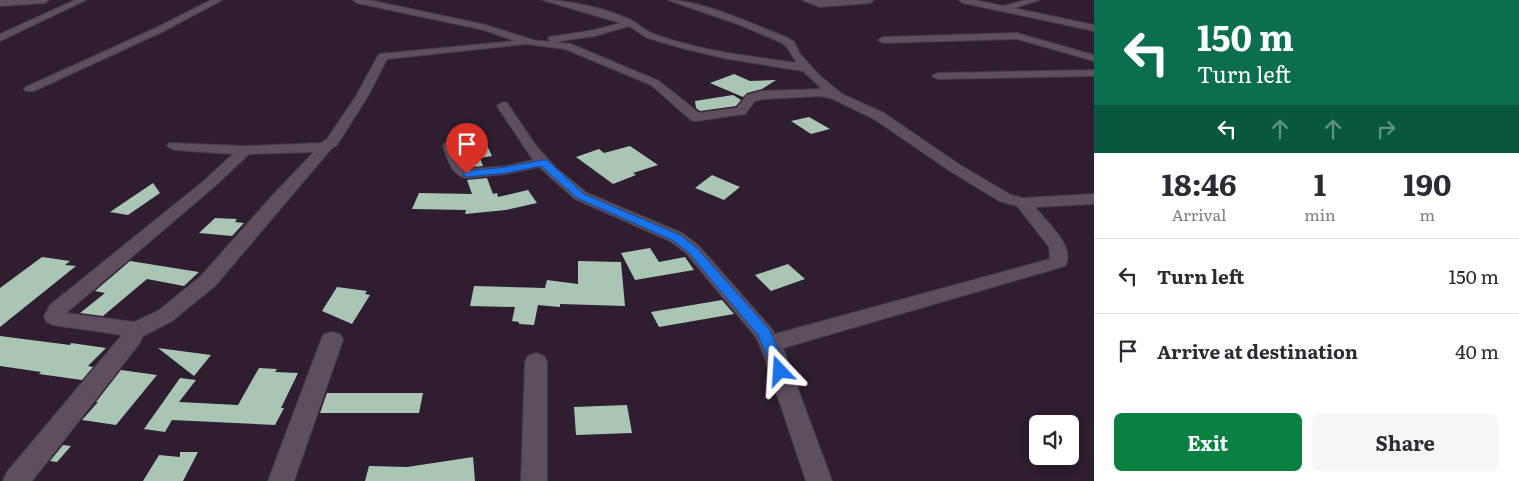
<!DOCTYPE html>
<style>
:root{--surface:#fff;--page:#f7f7f7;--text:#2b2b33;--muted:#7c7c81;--line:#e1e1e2;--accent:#0b8043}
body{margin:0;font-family:Literata,serif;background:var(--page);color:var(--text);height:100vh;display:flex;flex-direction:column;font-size:19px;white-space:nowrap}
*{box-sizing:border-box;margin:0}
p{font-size:16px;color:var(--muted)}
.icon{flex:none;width:28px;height:28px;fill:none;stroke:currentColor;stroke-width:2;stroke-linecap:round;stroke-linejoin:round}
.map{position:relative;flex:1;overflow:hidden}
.details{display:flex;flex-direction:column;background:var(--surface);width:425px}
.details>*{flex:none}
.guide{background:#0b6e4f;color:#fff;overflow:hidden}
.controls{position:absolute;left:1029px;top:415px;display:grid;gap:10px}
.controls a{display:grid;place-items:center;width:50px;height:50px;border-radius:8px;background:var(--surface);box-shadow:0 2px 12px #0003;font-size:25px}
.pin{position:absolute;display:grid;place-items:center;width:42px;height:42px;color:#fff;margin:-51px -21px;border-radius:50% 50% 50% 0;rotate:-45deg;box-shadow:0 0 5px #0007}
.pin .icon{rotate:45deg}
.me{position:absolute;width:55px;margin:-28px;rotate:340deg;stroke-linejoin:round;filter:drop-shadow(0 0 4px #0008)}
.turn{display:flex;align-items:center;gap:18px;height:105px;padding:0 20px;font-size:22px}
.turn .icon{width:65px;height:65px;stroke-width:2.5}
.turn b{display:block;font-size:35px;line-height:42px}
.lanes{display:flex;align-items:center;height:48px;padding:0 20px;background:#0003;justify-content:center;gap:25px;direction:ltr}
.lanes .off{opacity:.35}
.eta{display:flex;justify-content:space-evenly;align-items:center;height:85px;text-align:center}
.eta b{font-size:30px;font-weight:700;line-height:35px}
.action{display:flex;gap:10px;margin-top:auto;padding:10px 20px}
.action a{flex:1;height:58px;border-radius:8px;background:var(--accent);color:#fff;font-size:20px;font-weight:700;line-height:58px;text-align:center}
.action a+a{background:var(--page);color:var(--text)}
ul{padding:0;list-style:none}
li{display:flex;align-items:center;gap:15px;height:75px;padding:0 20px;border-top:1px solid var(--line)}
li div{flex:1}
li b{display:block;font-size:19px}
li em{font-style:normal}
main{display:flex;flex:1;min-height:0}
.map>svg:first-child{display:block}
</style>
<main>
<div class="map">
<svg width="1094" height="481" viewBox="0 0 1094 481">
<rect width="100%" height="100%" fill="#2e1e2f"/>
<path fill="#a9c6b5" d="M734,74L750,81L776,80L762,89L747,93L743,97L710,83Z
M733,95L741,100L736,106L700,111L696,108L695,101Z
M809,117L830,129L811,134L791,121Z
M485,141L492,156L480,158L483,166L470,167L467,165L458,145Z
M630,146L658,165L633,173L636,175L613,184L576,157L599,149L604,153Z
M712,175L740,187L724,200L695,188Z
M487,178L493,194L497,193L498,197L528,190L537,203L506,210L465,214L466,210L412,209L419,193L472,194L467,180Z
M153,183L160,193L128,215L110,212Z
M215,218L237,219L235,222L244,223L232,236L199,233Z
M650,248L659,262L685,257L694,270L635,280L621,253Z
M42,257L70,261L65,265L76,266L0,327V288Z
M130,261L199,272L184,286L147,279L103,316L80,313L105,293L95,291Z
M578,261L621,262L625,306L560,304V307L538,305L534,325L519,324V322L512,321L515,307L470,306L474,286L545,288L547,280L578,284Z
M788,264L805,279L771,291L755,275Z
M337,287L367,291L365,294L370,295L352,324L322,311Z
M722,300L734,314L659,327L651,312Z
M0,336L70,345L71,343L106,348L88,366L93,367L82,380L39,374L41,372L0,366Z
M158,348L211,355L194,376Z
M259,368L277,369L275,372L298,373L281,408H284L275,425L172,420L165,432L144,429L180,378L196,380L179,402L238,405Z
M121,370L157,375L116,425L82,420L98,402H96Z
M327,393H423L419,413H320Z
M627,405L632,433L576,435L574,407Z
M63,445L71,446L57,462L50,461Z
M180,452H198L183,481H143L159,455L180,457Z
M473,457L475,481H365L369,466L407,467Z"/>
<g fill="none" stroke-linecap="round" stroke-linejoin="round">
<defs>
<path id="minor" d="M0,0H49L45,3L0,6Z
M75,0H86L0,41V34Z
M211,0H222L164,31L34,91H26L24,89L26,87L158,27Z
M353,0H369L486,25L533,40L552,42L548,39L550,37L594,30L621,23L542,0C570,0 605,8 631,20C639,24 645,31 654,34C699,51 749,56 797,63L786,46L780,42L740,25L668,0C701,0 756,25 788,38L794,42L800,54L820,76L842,94L884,113L960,165L1011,195L1023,198L1094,194V204L1035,207C1046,221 1077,248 1065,266L783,348L832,481H806L763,353L756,337L686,253L670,241L575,199L539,167L506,174L467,178C451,175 448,160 443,146L445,143H455L465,166L469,169L506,166L533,160L497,106L503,102L507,103L537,147L555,167L587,193L682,233L698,245L771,328L775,334L1050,259L1049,247L1017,206L999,201L950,171L874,119L833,99L821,96L763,99L755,101L745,114L696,121L691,120L651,85L565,49L526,44L387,59L368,96L337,145L331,149L215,286L172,321L143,336L139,344L32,481H3L7,472L122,335L53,325L47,322L44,317L50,305L205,180L233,154L174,150L167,146L169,143L245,146L321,143L327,139L356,96L379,54L515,41L484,30L357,3ZM629,26L647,38L685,49L728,59L803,71L822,89L762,91L747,95L737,108L699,113L659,81L571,44L554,42L595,36ZM314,152L271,197L201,276L158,311L134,322L66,313L215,186L249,154Z
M802,0H874L870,3L820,7Z
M959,0H975L1003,6L1026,0H1040L1014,8L1094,25V31L963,3Z
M1017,33L1094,55V61L1017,39L883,43L878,40L883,37Z
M1094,70V76L938,79L932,76L938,73Z
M332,332L340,334L343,340L294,481H268L321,340L324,334Z
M536,353L544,356L547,362V481H521L525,362L528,356Z"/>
</defs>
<use href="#minor" stroke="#493a4a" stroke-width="2"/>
<use href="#minor" fill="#5d4f5e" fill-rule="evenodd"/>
</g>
<path fill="#1a73e8" stroke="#114b97" d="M543,160H547L584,194L680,235L696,247L769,329L788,371L786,375L780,377L775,375L758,335L688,252L672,240L577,198L541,166L506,173L467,177L462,174L467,171L506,167Z"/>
</svg>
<div class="controls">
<a><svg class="icon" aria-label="sound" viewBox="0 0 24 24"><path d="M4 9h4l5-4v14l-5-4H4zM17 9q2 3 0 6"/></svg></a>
</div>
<div class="pin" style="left:467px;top:174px;background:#d93025"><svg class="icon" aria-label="arrive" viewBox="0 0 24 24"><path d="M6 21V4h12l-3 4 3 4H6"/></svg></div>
<svg class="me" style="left:780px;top:371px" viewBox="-20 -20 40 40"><path d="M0-17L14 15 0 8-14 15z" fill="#1a73e8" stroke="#fff" stroke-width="4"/></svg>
</div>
<section class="details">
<div class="guide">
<div class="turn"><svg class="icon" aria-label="left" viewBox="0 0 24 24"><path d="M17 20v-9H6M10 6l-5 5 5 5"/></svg><div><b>150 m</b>Turn left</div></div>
<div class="lanes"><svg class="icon" aria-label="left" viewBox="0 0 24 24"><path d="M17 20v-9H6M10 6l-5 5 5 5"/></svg><svg class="icon off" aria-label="ahead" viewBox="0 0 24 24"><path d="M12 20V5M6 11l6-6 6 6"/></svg><svg class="icon off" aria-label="ahead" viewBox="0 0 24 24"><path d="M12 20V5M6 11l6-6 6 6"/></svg><svg class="icon off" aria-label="right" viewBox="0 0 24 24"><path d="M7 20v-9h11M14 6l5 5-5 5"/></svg></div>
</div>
<div class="eta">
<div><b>18:46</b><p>Arrival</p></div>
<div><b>1</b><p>min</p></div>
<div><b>190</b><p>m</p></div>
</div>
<ul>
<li><svg class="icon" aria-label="left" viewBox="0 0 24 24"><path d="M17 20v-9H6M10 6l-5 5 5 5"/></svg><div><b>Turn left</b></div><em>150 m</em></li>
<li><svg class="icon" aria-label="arrive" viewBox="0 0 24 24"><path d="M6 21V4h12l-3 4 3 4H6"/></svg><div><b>Arrive at destination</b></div><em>40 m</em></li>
</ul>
<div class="action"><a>Exit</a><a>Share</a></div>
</section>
</main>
